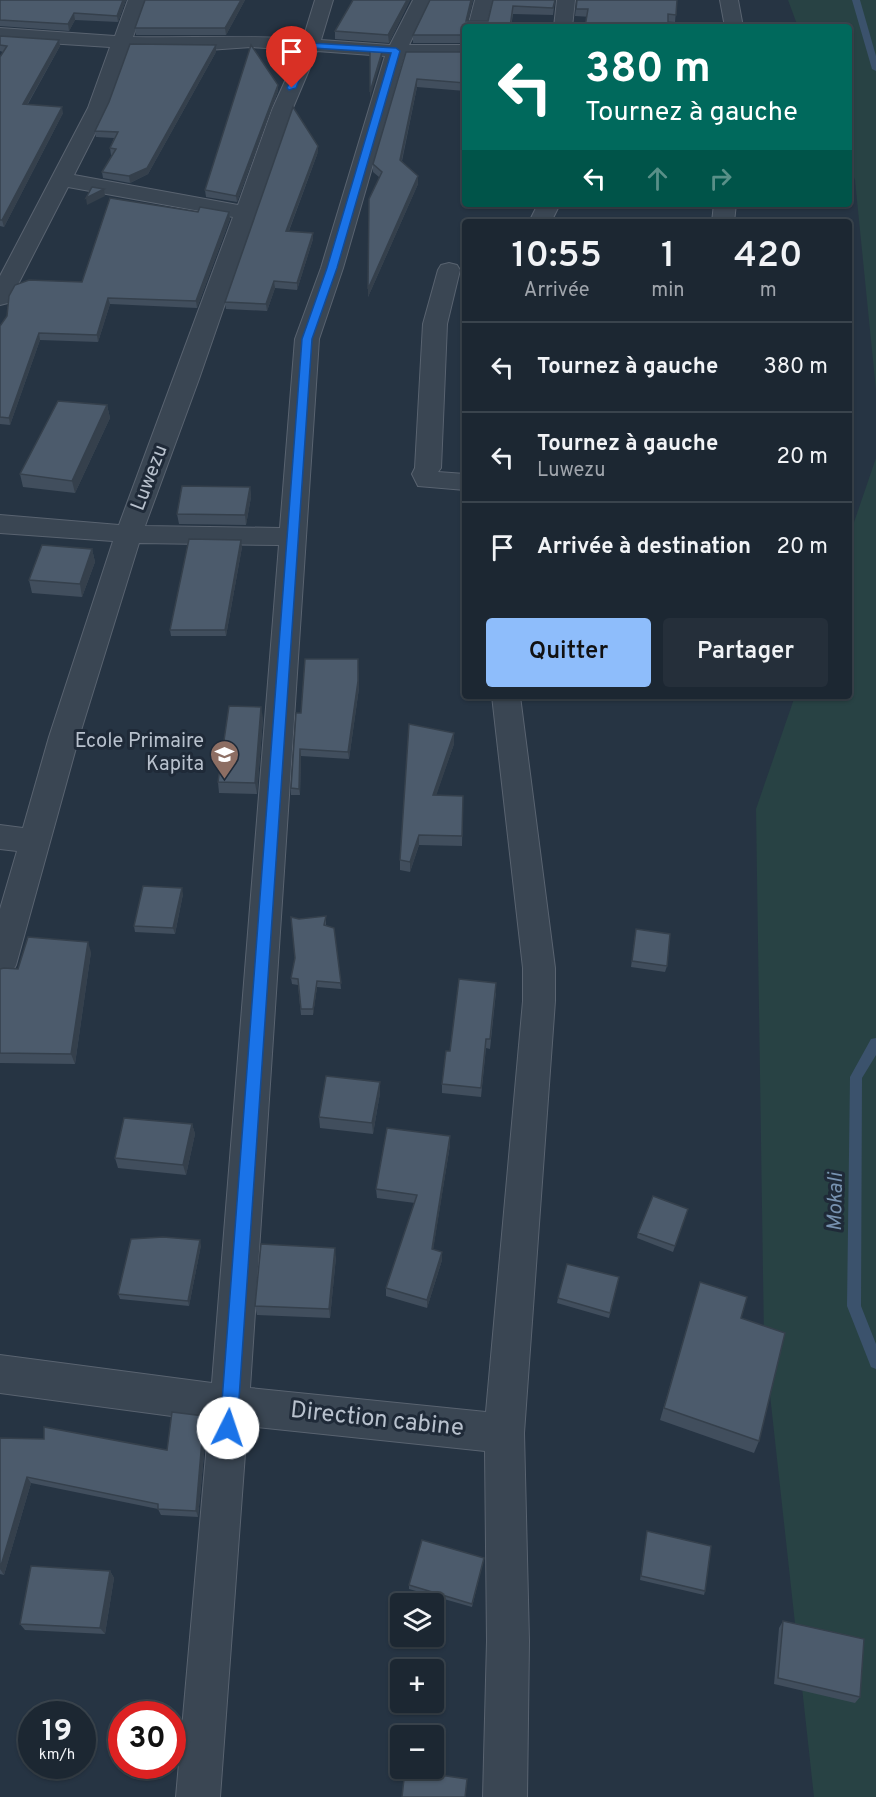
<!DOCTYPE html>
<html lang="fr">
<meta charset="utf-8">
<style>
:root{--surface:#1c2732;--page:#252f3a;--text:#f1f3f6;--muted:#a0a5ac;--line:#3a444d;--accent:#8ebdfb}
body{margin:0;font-family:Overpass,sans-serif;background:var(--page);color:var(--text);height:100vh;display:flex;flex-direction:column;font-size:22px;white-space:nowrap}
*{box-sizing:border-box;margin:0}
p{font-size:20px;color:var(--muted)}
.icon{flex:none;width:33px;height:33px;fill:none;stroke:currentColor;stroke-width:2;stroke-linecap:round;stroke-linejoin:round}
.map{position:relative;flex:1;overflow:hidden}
.details{position:absolute;left:462px;top:219px;width:390px;height:480px;display:flex;flex-direction:column;background:var(--surface);border-radius:6px;box-shadow:0 2px 4px #0004,0 0 0 2px var(--line)}
.details>*{flex:none}
.hud{position:absolute;left:462px;top:24px;width:390px;height:183px;border-radius:6px;box-shadow:0 2px 4px #0004,0 0 0 2px var(--line);background:#00695c;color:#fff;overflow:hidden}
.buttons{position:absolute;left:390px;top:1593px;display:grid;gap:12px}
.buttons a{display:grid;place-items:center;width:54px;height:54px;border-radius:6px;background:var(--surface);box-shadow:0 2px 4px #0004,0 0 0 2px var(--line);font-size:30px}
.speed{position:absolute;left:18px;top:1701px;display:flex;gap:12px;font-size:30px;font-weight:700;text-align:center}
.speed>*{display:grid;place-content:center;width:78px;height:78px;border-radius:50%;background:var(--surface);box-shadow:0 2px 4px #0004,0 0 0 2px var(--line);line-height:1}
.speed small{font-size:15px;font-weight:400}
.speed .limit{border:9px solid #d22;background:#fff;color:#111}
.pin{position:absolute;display:grid;place-items:center;width:51px;height:51px;color:#fff;margin:-62px -26px;border-radius:50% 50% 50% 0;rotate:-45deg;box-shadow:0 0 6px #0007}
.pin .icon{rotate:45deg}
.me{position:absolute;width:66px;margin:-33px;rotate:4deg;stroke-linejoin:round;filter:drop-shadow(0 0 4px #0008)}
.turn{display:flex;align-items:center;gap:21px;height:126px;padding:0 24px;font-size:27px}
.turn .icon{width:78px;height:78px;stroke-width:2.5}
.turn b{display:block;font-size:42px;line-height:51px}
.lanes{display:flex;align-items:center;height:57px;padding:0 24px;background:#0003;justify-content:center;gap:30px;direction:ltr}
.lanes .off{opacity:.35}
.eta{display:flex;justify-content:space-evenly;align-items:center;height:102px;text-align:center}
.eta b{font-size:36px;font-weight:600;line-height:42px}
.primary-button{display:flex;gap:12px;margin-top:auto;padding:12px 24px}
.primary-button a{flex:1;height:69px;border-radius:6px;background:var(--accent);color:#111;font-size:24px;font-weight:600;line-height:69px;text-align:center}
.primary-button a+a{background:var(--page);color:var(--text)}
ul{padding:0;list-style:none}
li{display:flex;align-items:center;gap:18px;height:90px;padding:0 24px;border-top:2px solid var(--line)}
li div{flex:1}
li b{display:block;font-size:22px}
li em{font-style:normal}
.map>svg:first-child{display:block}
</style>
<div class="map">
<svg width="876" height="1797" viewBox="0 0 876 1797">
<rect width="100%" height="100%" fill="#263443"/>
<path fill="#284244" d="M788,0H876V390L855,180L849,164V27H798Z
M876,458V1797H814L764,1340L756,809L795,696H849V537Z"/>
<g fill="none" stroke-linecap="round" stroke-linejoin="round">
<path fill="#3b526c" fill-rule="evenodd" d="M852,0H860L876,56V71L872,69Z
M876,1038V1055L862,1078L861,1306L876,1344V1369L871,1367L847,1306L850,1077L871,1039Z"/>
<defs>
<path id="street" d="M128,0H146L133,37C190,38 246,35 303,39L315,0H333L321,40L390,45L413,0H431L409,45H465V57H404L343,268L319,339L250,1388L486,1412L523,1001V968L492,696H520L555,968V1001L524,1433L529,1641L527,1797H483L487,1641L485,1451L247,1426L220,1797H176L209,1421L0,1393V1355L212,1383L279,545L139,543L79,737L16,965L11,974L0,978V909L17,851L0,849V825L23,828L49,737L113,541L0,533V515L119,525L233,217L68,187L11,298L8,303L0,305V276L88,108L110,47L0,40V28L115,36ZM251,47L299,50L272,110L238,205L74,175L108,108L129,48L208,50ZM317,51L385,56L321,268L295,339L280,528L145,526L199,379L292,110Z
M475,0H493L486,27H468Z
M557,0H575L572,27H554Z
M720,0H738L743,27H725Z
M538,204H560L551,222H529Z
M714,204H736L734,222H712Z
M449,263L457,265L460,270L447,324L441,468L438,472L465,474V490L418,486L412,474L415,468L423,324L438,270L441,265Z"/>
</defs>
<use href="#street" stroke="#596370" stroke-width="2"/>
<use href="#street" fill="#3a4653" fill-rule="evenodd"/>
</g>
<path fill="#414e5d" d="M0,0H126L118,22L75,20L69,31L0,26Z
M145,0H245L226,35H136L135,28Z
M410,0L389,43L335,39V31Z
M430,0H473L468,21H488L493,0H555L553,15L513,14L511,27H465V43H413V35Z
M577,0H677L675,22L575,16Z
M0,36L59,40L60,46L28,104L63,113L4,227L0,226V57L3,52L0,51Z
M216,52L148,174L130,183L103,178L102,172L112,155H111L110,148L114,138L96,137L95,131Z
M406,52H465V91L417,87L402,161L418,184L368,297V289L379,177L373,172V164Z
M278,91L237,202L206,197L205,190Z
M318,152L289,231L313,233V239L297,290L275,288L267,311L226,309L225,302Z
M198,212H229L230,219L197,308L110,304L98,342L40,340L10,425L0,424V326L7,316L82,282Z
M107,405L110,418L75,493L23,487L20,474Z
M250,487L251,497L246,525L179,524L177,514Z
M242,547L226,636H171L170,630Z
M92,549L95,562L82,597L32,593L29,580Z
M359,688L349,759L301,756L300,795H291V788L301,713Z
M263,718L257,794L219,793L218,782Z
M454,733V744L436,795L463,796L462,846L419,845L410,872L400,870V860Z
M183,894L175,934L135,932L134,926Z
M326,916V926L334,928L341,989L317,987L313,1015H301L298,985L292,984L291,978L295,958L299,919Z
M636,929L667,966L665,972L631,967Z
M91,952L75,1064L0,1063V969H18Z
M496,992L490,1049L486,1048L481,1097L442,1093V1084L450,1051Z
M380,1082V1093L373,1134L320,1128L319,1117Z
M192,1124L195,1134L186,1175L118,1168L115,1158Z
M450,1145L433,1249L442,1260L427,1308L386,1296V1288L415,1203L377,1198L376,1189Z
M688,1209L673,1252L637,1238L638,1233Z
M201,1245L189,1306L120,1299L118,1294Z
M336,1257L330,1318L257,1315L255,1306Z
M619,1277L609,1318L557,1303L558,1298Z
M700,1282L741,1318L759,1441L754,1453L660,1420Z
M207,1423L198,1517L161,1515L158,1509L31,1483L4,1575L0,1574V1438L167,1450Z
M647,1531L705,1591L704,1595L640,1580Z
M484,1558L472,1607L409,1589V1585Z
M110,1571L114,1578L105,1634L25,1630L20,1624Z
M783,1621L860,1697L855,1703L774,1684L779,1628Z"/>
<path fill="#35404c" d="M123,0H126L118,22L117,16Z
M241,0H245L226,35L225,28Z
M407,0H410L389,43L388,35Z
M471,0H473L467,27L466,21Z
M74,13L75,20L69,31L68,24Z
M59,40L60,46L24,110L23,104Z
M216,45V52L148,174L130,183L129,176Z
M382,52V58L370,98V92Z
M417,79V87L400,168V160Z
M278,85V91L237,202L236,196Z
M62,107L63,113L4,227L2,220Z
M318,146V152L286,238V231Z
M418,176V184L368,297V289Z
M104,189L105,196L87,205L86,198Z
M229,212L230,219L197,308L196,301Z
M313,233V239L297,290V283Z
M274,281L275,288L267,311L266,304Z
M108,298L110,304L98,342L97,335Z
M39,333L40,340L10,425L9,418Z
M107,405L110,418L75,493L72,481Z
M250,487L251,497L246,525L245,515Z
M241,540L242,547L226,636L225,630Z
M92,549L95,562L82,597L80,584Z
M359,665V688L349,759L348,752Z
M261,707L263,718L257,794L255,783Z
M454,733V744L433,805V795Z
M300,749L301,756L300,795L299,789Z
M419,835V845L410,872V862Z
M182,888L183,894L175,934L173,928Z
M88,942L91,952L75,1064L71,1054Z
M317,981V987L313,1015V1009Z
M380,1082V1093L373,1134L372,1123Z
M192,1124L195,1134L186,1175L183,1165Z
M450,1136V1145L432,1257V1249Z
M200,1240L201,1245L189,1306L188,1301Z
M335,1248L336,1257L330,1318L329,1309Z
M442,1252V1260L427,1308V1300Z
M204,1416L207,1423L198,1517L196,1511Z
M27,1477L31,1483L4,1575L0,1569Z
M110,1571L114,1578L105,1634L100,1628Z"/>
<path fill="#4c5b6c" stroke="#35404c" stroke-width="1.5" d="M0,0H123L117,16L74,13L68,24L0,20Z
M145,0H241L225,28H135Z
M353,0H407L388,35L335,31Z
M430,0H471L466,21H488L493,0H555L553,8L513,6L510,27H465V35H413Z
M577,0H677L676,15L668,14V27H585L588,9H576Z
M0,36L59,40L23,104L62,107L2,220H0V57L7,46L0,45Z
M130,44L216,45L147,168L129,176L102,172L116,149L110,148L118,132L95,131L109,102Z
M251,45L278,85L236,196L205,190Z
M370,51L382,52L370,92Z
M406,52H465V83L417,79L400,160L418,176L368,289L369,199L382,172L373,164Z
M293,107L318,146L286,231L313,233L297,283L274,281L266,304L225,302Z
M92,187L104,189L86,198Z
M110,198L198,212L200,207L229,212L196,301L108,298L97,335L39,333L9,418L0,417V326L7,316L9,296L15,285L29,280L82,282Z
M58,401L107,405L72,481L20,474Z
M182,486L250,487L245,515L177,514Z
M189,539L241,540L225,630H170Z
M42,545L92,549L80,584L29,580Z
M305,659H358V681L348,752L300,749L299,789L291,788L296,713H301Z
M229,706L261,707L255,783L218,782Z
M409,724L454,733L433,795L463,796L462,836L419,835L410,862L400,860Z
M143,886L182,888L173,928L134,926Z
M326,916L324,925L334,928L341,983L317,981L313,1009H301L298,979L291,978L295,958L291,917L299,919Z
M636,929L670,934L667,966L632,961Z
M28,937L88,942L71,1054L0,1053V969L4,968L18,969Z
M459,979L496,983L490,1039H486L481,1088L442,1084L446,1051H450Z
M326,1076L380,1082L372,1123L319,1117Z
M124,1118L192,1124L183,1165L115,1158Z
M387,1128L450,1136L432,1249L442,1252L427,1300L386,1288L417,1195L376,1189Z
M653,1196L688,1209L675,1246L638,1233Z
M163,1237L200,1240L188,1301L118,1294L131,1239Z
M261,1244L335,1248L329,1309L255,1306Z
M567,1264L619,1277L610,1313L558,1298Z
M700,1282L747,1297L741,1318L785,1333L759,1441L664,1408Z
M172,1412L204,1416L196,1511L158,1509V1504L27,1477L0,1569V1438L44,1439V1427L167,1450Z
M647,1531L711,1546L705,1591L641,1576Z
M422,1540L484,1558L472,1604L409,1585Z
M31,1566L110,1571L100,1628L20,1624Z
M783,1621L864,1639L860,1697L778,1678Z
M405,1770L467,1779L465,1797H402Z"/>
<path fill="#1a73e8" stroke="#114b97" stroke-width="1.5" d="M310,43L396,48L400,51L337,268L312,339L237,1428L234,1434L228,1436L222,1434L220,1428L302,339L327,268L391,53L313,48L296,88L289,90L287,88L306,46Z"/>
<defs>
<symbol id="school-pin" viewBox="-11 -11 22 30"><path d="M0 17L-7.5 6A9.5 9.5 0 1 1 7.5 6Z" fill="#8d6e63" stroke="#1f2a38"/><path d="M0-5L7-2L0 1L-7-2ZM-4 1L0 2.5L4 1V4Q0 6-4 4Z" fill="#fff"/></symbol>
</defs>
<g fill-rule="evenodd">
<use href="#school-pin" x="208" y="738" width="33" height="45"/>
</g>
<g text-anchor="middle" dominant-baseline="central" stroke-width="6" stroke-linejoin="round" paint-order="stroke">
<g font-size="20" fill="#b8c1cd" stroke="#1f2a38">
<text transform="translate(150 478) rotate(-69)">Luwezu</text>
</g>
<g font-size="20" fill="#b8c1cd" stroke="#1f2a38" text-anchor="end">
<text x="204" y="742">Ecole Primaire<tspan x="204" dy="23">Kapita</tspan></text>
</g>
<g font-size="21" font-style="italic" fill="#7792b0" stroke="#1f2a38">
<text transform="translate(836 1202) rotate(-89)">Mokali</text>
</g>
<g font-size="24" fill="#b8c1cd" stroke="#1f2a38">
<text transform="translate(377 1420) rotate(6)">Direction cabine</text>
</g>
</g>
</svg>
<div class="buttons">
<a><svg class="icon" aria-label="layers" viewBox="0 0 24 24"><path d="M12 4l9 5-9 5-9-5zM3 14l9 5 9-5"/></svg></a>
<a>+</a>
<a>−</a>
</div>
<div class="speed"><div>19<small>km/h</small></div><div class="limit">30</div></div>
<div class="pin" style="left:292px;top:88px;background:#d93025"><svg class="icon" aria-label="arrive" viewBox="0 0 24 24"><path d="M6 21V4h12l-3 4 3 4H6"/></svg></div>
<svg class="me" style="left:228px;top:1428px" viewBox="-20 -20 40 40"><circle r="19" fill="#fff"/><path d="M0-13L10 11 0 6-10 11z" fill="#1a73e8"/></svg>
<div class="hud">
<div class="turn"><svg class="icon" aria-label="left" viewBox="0 0 24 24"><path d="M17 20v-9H6M10 6l-5 5 5 5"/></svg><div><b>380 m</b>Tournez à gauche</div></div>
<div class="lanes"><svg class="icon" aria-label="left" viewBox="0 0 24 24"><path d="M17 20v-9H6M10 6l-5 5 5 5"/></svg><svg class="icon off" aria-label="ahead" viewBox="0 0 24 24"><path d="M12 20V5M6 11l6-6 6 6"/></svg><svg class="icon off" aria-label="right" viewBox="0 0 24 24"><path d="M7 20v-9h11M14 6l5 5-5 5"/></svg></div>
</div>
<section class="details">
<div class="eta">
<div><b>10:55</b><p>Arrivée</p></div>
<div><b>1</b><p>min</p></div>
<div><b>420</b><p>m</p></div>
</div>
<ul>
<li><svg class="icon" aria-label="left" viewBox="0 0 24 24"><path d="M17 20v-9H6M10 6l-5 5 5 5"/></svg><div><b>Tournez à gauche</b></div><em>380 m</em></li>
<li><svg class="icon" aria-label="left" viewBox="0 0 24 24"><path d="M17 20v-9H6M10 6l-5 5 5 5"/></svg><div><b>Tournez à gauche</b><p>Luwezu</p></div><em>20 m</em></li>
<li><svg class="icon" aria-label="arrive" viewBox="0 0 24 24"><path d="M6 21V4h12l-3 4 3 4H6"/></svg><div><b>Arrivée à destination</b></div><em>20 m</em></li>
</ul>
<div class="primary-button"><a>Quitter</a><a>Partager</a></div>
</section>
</div>
